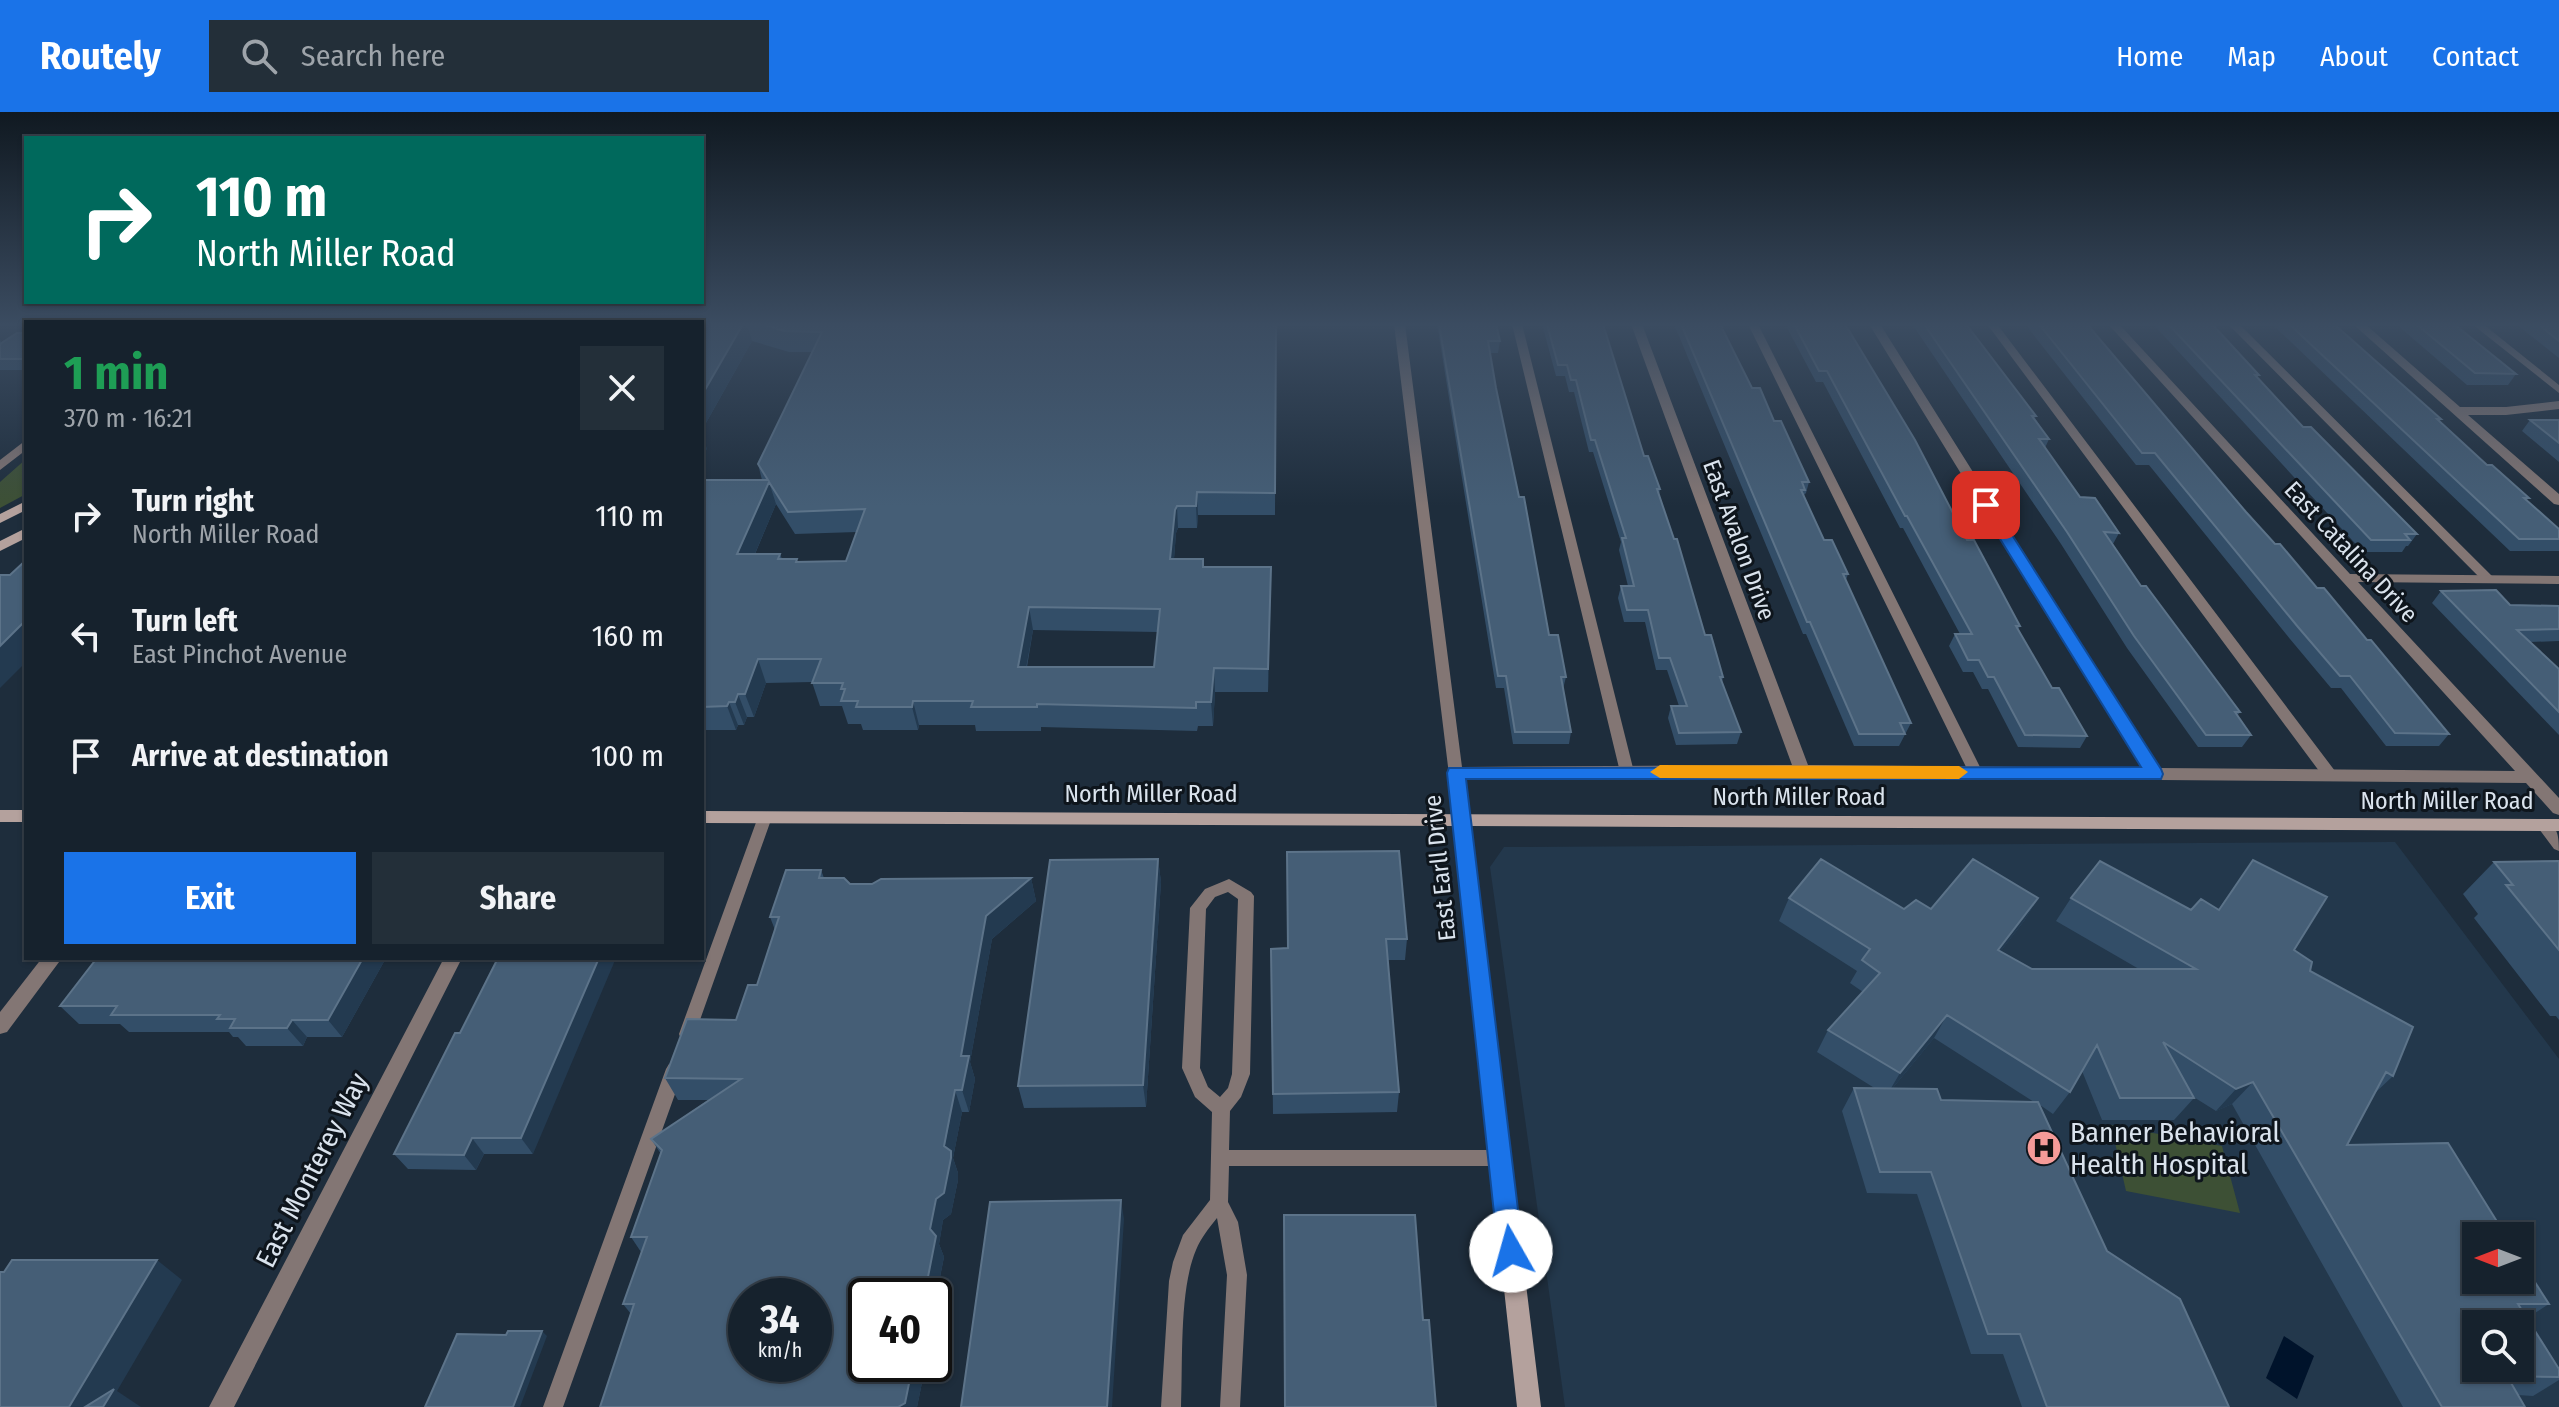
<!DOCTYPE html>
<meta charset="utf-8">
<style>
:root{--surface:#16222d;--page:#232f39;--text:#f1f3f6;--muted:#9ea4aa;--line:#353f49;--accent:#1a73e8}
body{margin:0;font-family:"Fira Sans Condensed",sans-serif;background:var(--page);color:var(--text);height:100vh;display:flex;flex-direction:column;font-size:30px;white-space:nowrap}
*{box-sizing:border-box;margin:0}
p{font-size:26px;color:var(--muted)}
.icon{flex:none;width:44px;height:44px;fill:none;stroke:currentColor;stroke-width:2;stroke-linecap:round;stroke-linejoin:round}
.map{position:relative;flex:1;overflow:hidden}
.panel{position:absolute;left:24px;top:208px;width:680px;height:640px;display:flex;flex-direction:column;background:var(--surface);border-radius:0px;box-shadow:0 2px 6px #0004,0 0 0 2px var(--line)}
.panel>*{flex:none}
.banner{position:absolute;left:24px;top:24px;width:680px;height:168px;border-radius:0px;box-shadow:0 2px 6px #0004,0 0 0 2px var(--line);background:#00695c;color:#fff;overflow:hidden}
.needle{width:52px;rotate:270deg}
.buttons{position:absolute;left:2462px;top:1110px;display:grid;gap:16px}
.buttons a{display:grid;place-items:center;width:72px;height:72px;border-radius:0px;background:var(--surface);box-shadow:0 2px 6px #0004,0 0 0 2px var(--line);font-size:40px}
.speed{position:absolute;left:728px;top:1166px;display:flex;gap:16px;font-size:40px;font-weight:700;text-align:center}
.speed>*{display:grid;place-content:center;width:104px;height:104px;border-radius:50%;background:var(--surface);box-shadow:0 2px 6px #0004,0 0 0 2px var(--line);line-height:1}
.speed small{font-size:20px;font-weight:400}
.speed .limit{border:4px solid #111;border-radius:12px;background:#fff;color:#111}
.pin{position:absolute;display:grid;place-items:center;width:68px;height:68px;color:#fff;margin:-34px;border-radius:16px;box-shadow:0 4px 12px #0006}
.me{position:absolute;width:88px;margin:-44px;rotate:353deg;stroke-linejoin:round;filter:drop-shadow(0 0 6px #0008)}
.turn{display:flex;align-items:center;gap:28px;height:168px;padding:0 40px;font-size:36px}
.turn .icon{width:104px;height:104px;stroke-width:2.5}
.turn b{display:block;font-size:56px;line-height:68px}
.round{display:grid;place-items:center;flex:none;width:84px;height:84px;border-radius:0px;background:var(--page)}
.headline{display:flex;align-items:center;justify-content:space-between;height:136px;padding:0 40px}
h1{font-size:48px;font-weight:700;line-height:60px;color:#1e9e55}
.cta{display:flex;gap:16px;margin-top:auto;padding:16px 40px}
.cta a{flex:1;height:92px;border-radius:0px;background:var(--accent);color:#fff;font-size:32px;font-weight:700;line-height:92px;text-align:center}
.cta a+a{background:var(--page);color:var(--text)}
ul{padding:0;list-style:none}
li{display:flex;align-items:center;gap:24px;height:120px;padding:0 40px}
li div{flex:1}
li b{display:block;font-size:30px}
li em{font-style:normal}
header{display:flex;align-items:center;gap:48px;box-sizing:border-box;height:112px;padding:0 40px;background:var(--accent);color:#fff}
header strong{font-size:38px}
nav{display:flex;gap:44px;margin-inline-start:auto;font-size:28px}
.search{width:560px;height:72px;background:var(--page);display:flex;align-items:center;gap:20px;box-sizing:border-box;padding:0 28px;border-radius:0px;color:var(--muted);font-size:30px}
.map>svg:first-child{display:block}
</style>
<header>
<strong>Routely</strong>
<div class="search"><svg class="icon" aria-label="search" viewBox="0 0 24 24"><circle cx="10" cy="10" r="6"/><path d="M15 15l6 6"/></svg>Search here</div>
<nav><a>Home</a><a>Map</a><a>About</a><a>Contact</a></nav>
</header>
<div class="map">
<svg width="2559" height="1295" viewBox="0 0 2559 1295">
<rect width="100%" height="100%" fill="#1e2d3c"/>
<path fill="#23384c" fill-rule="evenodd" d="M2395,730L2559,947V1295H1565L1490,755L1504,735ZM2476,1124H2520V1168H2476ZM2476,1212H2520V1256H2476Z"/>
<path fill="#3d5035" d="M26,347V382L0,396V370Z
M2111,1013L2222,1034L2240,1101L2126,1079Z"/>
<path fill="#00132b" d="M2284,1224L2314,1244L2297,1287L2266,1266Z"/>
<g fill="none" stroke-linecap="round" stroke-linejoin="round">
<path fill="#837674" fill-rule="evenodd" d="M1512,212H1522L1634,660L1627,665L1620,660Z
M1748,212H1758L1983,661L1981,665H1971L1969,661Z
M1987,212H1997L2335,659L2337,663L2335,667H2325Z
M2228,212H2239L2492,464L2494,467L2492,470H2484Z
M2472,212H2483L2559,273V281Z
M765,700L770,701L772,705L695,922L693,927L687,929L681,927L679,922L758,705L760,701Z
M2543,708C2558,712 2559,725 2559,739L2554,737L2536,713L2538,709Z
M1229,767L1251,780L1254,784L1250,962L1241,985L1230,999L1229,1038H1500L1506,1040L1509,1046L1506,1052L1500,1054H1229L1228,1090L1238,1110L1247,1163L1240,1295H1220L1227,1163L1217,1106C1209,1116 1201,1126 1196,1138C1179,1178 1183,1250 1181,1295H1161L1169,1169L1173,1150L1183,1123L1210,1088L1212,1000L1195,985L1182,956L1190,796L1205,777ZM1228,780L1238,787L1232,962L1228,976L1220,985L1208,975L1200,956L1206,797L1215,785Z
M675,950L681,952L684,957L563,1295H543L666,957L669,952Z"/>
<path fill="#837674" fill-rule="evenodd" d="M1394,212H1405L1462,655L1792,653L1631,212H1642L1808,653L2142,656L1869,212H1880L2159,656L2515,659L2108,212H2119L2350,462L2559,464V472L2358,470L2559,686V703L2553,701L2526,671L1802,665L1464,667L1469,708L1467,712H1455Z
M2353,212H2365L2460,295H2506L2559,289V297L2506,303H2468L2559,382V393L2554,392Z
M26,328V338L0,358V348Z
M42,846H62L7,920L0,922V900Z
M444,846H462L234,1295H209Z"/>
<path fill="#b4a19d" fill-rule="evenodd" d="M26,389V398L0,411V402Z
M26,416V426L0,439V429Z
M0,698H26V710H0Z
M702,699L2559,707V719L1470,714L1541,1295H1517L1453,714L702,711Z"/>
</g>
<path fill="#334e68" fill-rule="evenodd" d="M702,212H1276L1275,403H1198L1197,416H1178L1176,421L1174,447L1204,455H1271L1268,580H1215L1213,614H1198L1197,619L1041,615V619H976L975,613H919L918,618H863L861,612H848L842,594H820L812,570L766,571L754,605H747L744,613H738L736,618H702V368H762L758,352L812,240H789L752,229L702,318ZM776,392L795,422L857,420L846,449L798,450L782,447L780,442H755ZM1033,518L1158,520L1154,555H1027Z
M1437,212H1496L1500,229L1498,241H1490L1496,276L1549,523L1566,565L1563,577L1571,620L1569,632H1513L1504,576H1496Z
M1542,212H1603L1644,344L1660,377L1659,383L1705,523L1723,565L1722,570L1741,620L1737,632L1676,633L1668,606L1671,594H1679L1667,558H1656L1645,510H1624L1618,486L1621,474H1628L1619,438L1621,430L1593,340H1589L1574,280H1569L1565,264H1556Z
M1674,212H1720L1752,276L1774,309L1809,370L1806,381L1804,383L1824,428L1848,462L1846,468L1911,611L1899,634H1854L1806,522H1803Z
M1785,212H1845L1967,428L2020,514L2018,518L2052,576L2087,624L2080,636L2018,635L1988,577H1982L1973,560H1963L1949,534L1955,522H1960L1903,416H1900L1823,270H1816Z
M1912,212H1966L2036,304L2035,306L2049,327L2045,336L2080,385L2119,421L2113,432L2141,474L2240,600L2237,604L2251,623L2242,635H2198L2127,536L2061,432Z
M2025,212H2087L2246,400L2367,528L2449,622L2439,634H2386L2341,576H2331L2290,527L2149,353H2136Z
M2153,212H2218L2216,217L2259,263L2257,266L2303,315L2417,422L2408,434H2406L2402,440H2363Z
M2272,212H2334L2441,307L2440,309L2487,353L2529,386L2527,388L2559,417V439H2510Z
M2396,212H2454L2516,262L2508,273H2467Z
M2516,212H2559V246Z
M26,221V258H0V228L2,231Z
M2530,308H2559V350L2522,319Z
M2441,479L2510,493L2559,494V529L2530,530L2559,557V623L2432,491Z
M1287,740L1407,827L1405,848H1387L1399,980L1397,1000L1273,1002L1271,837L1288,836Z
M1158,747L1161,770L1146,995L1024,996L1018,974Z
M2253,748L2294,838L2393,964L2375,981L2347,1033L2549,1192L2527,1206L2559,1257V1268L2533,1284L2518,1283L2525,1295H2403L2232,992L2216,999L2192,984L2194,986L2174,1008H2102L2082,959L2070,980L2053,1002L2040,993L2107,1139L2229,1295H2022L2003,1242H1971L1917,1082L1867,1081L1842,999L1854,976L1876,977L1817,940L1828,918L1863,880L1850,871L1857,859L1779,809L1789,786L1904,797H1931L2038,786L2024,809L2000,840L2032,857H2139L2056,809L2071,786L2191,798H2218ZM1934,926L2034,990L1941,988L1892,977Z
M2559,749V908L2556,904H2550L2474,806L2478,802L2463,782L2494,750Z
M786,758H821L824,766H844L850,772H872L881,767L1031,766L1036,789L992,827L970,950L975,967L969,1000H962L953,1046L958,1061V1068L951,1102L943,1108L939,1132L944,1145L935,1190L934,1191V1184H866V1252H920L924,1261L917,1295H600L631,1202L623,1192L641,1140L631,1125L661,1042L651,1027L708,988H678L665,966L687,907L736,908L748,873H757L775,818L770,805ZM746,1184H814V1252H746Z
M386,846L342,925H307L303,934H246L238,925H233L229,920H129L120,912H79L60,894Z
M460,921L533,1042H484L476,1058L408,1057L394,1042Z"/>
<path fill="#233a50" d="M743,212H747L752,229L702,318V283Z
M702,321L707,337L702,346Z
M769,370L776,392L745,465L737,442Z
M1197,380L1198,403L1197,416L1196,394Z
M1177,394L1178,416L1176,421L1172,470L1170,447L1175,398Z
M1271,455V477L1268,580V557Z
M1029,495L1033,518L1022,578L1018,555Z
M26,508V550L0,576V534Z
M758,547L766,571L754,605L745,582Z
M1214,556L1215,580L1213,614L1211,590Z
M738,582L747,605L744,613L735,590Z
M913,589L919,613L918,618L912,595Z
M729,590L738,613L736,618L727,594Z
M1158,747L1161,770L1146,995L1143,973Z
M1031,766L1036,789L992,827L970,950L975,967L969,1000L962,978L961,944L986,804Z
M2038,786L2024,809L1984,861L1998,838Z
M363,846H386L342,925L328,908Z
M599,846H616L533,1042L521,1026Z
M1947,903L1934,926L1887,983L1900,961Z
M292,908L307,925L303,934L287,916Z
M2253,970L2232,992L2216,999L2236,977Z
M955,978L962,1000L953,1046L958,1061V1068L951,1102L943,1108L939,1132L944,1145L935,1190L934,1191V1184H915L930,1117Z
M472,1026L484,1042L476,1058L464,1043Z
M1121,1088L1124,1107L1112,1295H1107Z
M157,1148L182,1168L117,1279L141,1295H69Z
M542,1219L547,1224L520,1295H513Z
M913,1252H920L924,1261L917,1295H898Z"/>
<path fill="#455e76" stroke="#5c7389" stroke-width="2" fill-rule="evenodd" d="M702,212H743L702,283Z
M762,212H1276L1275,381L1197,380L1196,394H1177L1175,398L1170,447H1203V455H1271L1268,557L1214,556L1211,590H1196V596L1037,592V595H971L973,589H913L912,595H856L858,589H841L845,577H841L843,571H812L821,547H758L745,582H738L735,590H729L727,594L702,595V477L704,473H702V368H768L758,352L822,220L784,219ZM769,370L788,400L865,397L846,449L796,450L797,447H778L780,442H737ZM1029,495L1160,497L1154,555H1018Z
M1439,212H1496L1500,229H1488L1496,276L1519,385H1524L1549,523H1558L1566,565H1561L1571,620H1515L1506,564H1498Z
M1547,212H1603L1644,344H1648L1660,377H1657L1674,427H1677L1705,523H1711L1723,565H1720L1741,620L1679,621L1671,594H1687L1670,546H1659L1648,498H1627L1621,474H1634L1622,426H1626L1595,328H1591L1576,268H1571L1567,253H1558Z
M1681,212H1720L1752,276H1760L1774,309H1781L1809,370H1802L1805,378H1801L1824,428H1832L1848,462H1843L1911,611H1900L1905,622H1859L1810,510H1807Z
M1794,212H1845L1915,328L1967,428H1974L2020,514H2016L2052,576H2059L2087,624L2025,623L1994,565H1988L1979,548H1968L1955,522H1972L1907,404H1905L1827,259H1819Z
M1924,212H1966L2036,304H2032L2049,327H2039L2080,385L2095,386L2119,421L2104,420L2141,474H2146L2240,600H2235L2251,623H2206L2134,524L2067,420Z
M2039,212H2087L2246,400L2275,432H2280L2317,476H2324L2367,528H2371L2449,622L2395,621L2350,564H2340L2298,515L2155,341H2142Z
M2168,212H2212L2259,263H2255L2303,315H2311L2417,422H2405L2410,428H2371Z
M2289,212H2334L2441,307H2437L2487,353H2492L2529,386H2524L2559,417V427H2519Z
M2416,212H2454L2516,262L2475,261Z
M2538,212H2559V229Z
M17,221H26V247H0V232Z
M2530,308H2559V331Z
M26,448V508L0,534V463H10Z
M2496,478L2510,493L2559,494V517L2517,518L2559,557V600L2441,479Z
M1399,739L1407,827H1386L1399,980L1273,982L1271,837L1288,836L1287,740Z
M1158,747L1143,973L1018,974L1050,748Z
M1821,747L1904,797L1916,788L1931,797L1973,747L2038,786L1998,838L2032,857H2196L2071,786L2100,749L2191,798L2201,787L2219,798L2253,748L2327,785L2294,838L2312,850L2310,859L2413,915L2393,964L2386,960L2347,1033L2448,1031L2506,1124H2476V1168H2520V1147L2549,1192H2518L2559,1257V1265L2507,1264L2525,1295H2442L2253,970L2236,977L2163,930L2194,986H2120L2097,933L2070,980L1947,903L1900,961L1828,918L1880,861L1862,848L1870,837L1789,786ZM2476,1212H2520V1256H2476Z
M2559,749V838L2506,773H2513L2494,750Z
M786,758H821L819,766H844L850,772H872L881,767L1031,766L986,804L961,944H969L962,978H955L944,1034L951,1039V1046L944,1081L936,1087L930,1117L936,1124L927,1170L917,1175L915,1184H866V1252H913L905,1291L898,1295H600L634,1192H623L647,1125H631L662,1038L651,1027L741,967L665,966L687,907L736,908L748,873H757L779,805H770ZM746,1184H814V1252H746Z
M97,846H363L328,908H292L287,916H230L235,907H217L220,903H111L117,894H60Z
M498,846H599L521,1026H472L464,1043L394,1042L455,921H460Z
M1854,976L1937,977L1941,988L2038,990L2107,1139L2180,1187L2229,1295H2047L2020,1222H1988L1931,1060H1880Z
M1121,1088L1107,1295H961L990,1090Z
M1284,1103H1415L1423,1208H1429L1436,1295H1285Z
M12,1148H157L69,1295H0V1160H4Z
M508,1219H542L513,1295H425L457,1222L506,1223Z
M114,1277L103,1295H85Z"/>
<linearGradient id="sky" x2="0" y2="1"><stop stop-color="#101921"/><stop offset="0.54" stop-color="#3b4c61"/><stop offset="1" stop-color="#3b4c61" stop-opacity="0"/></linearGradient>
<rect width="2559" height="394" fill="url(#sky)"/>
<path fill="#1a73e8" stroke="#114b97" stroke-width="2" d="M1986,388L1993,393L2161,657L2163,662L2161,667H1466L1523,1139L1519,1148L1511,1151L1502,1148L1498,1139L1447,661L1449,656L2141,655L1979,393Z"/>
<path fill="#f59e0b" d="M1660,653L1959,654L1968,660L1959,667L1660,666L1650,660Z"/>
<defs>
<symbol id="hospital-disc" viewBox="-11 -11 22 22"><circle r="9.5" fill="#f59b98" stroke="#0e151c"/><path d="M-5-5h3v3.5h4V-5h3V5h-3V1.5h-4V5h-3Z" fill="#111"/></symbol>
</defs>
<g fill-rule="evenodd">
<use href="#hospital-disc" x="2024" y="1016" width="40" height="40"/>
</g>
<g text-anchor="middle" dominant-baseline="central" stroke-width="6" stroke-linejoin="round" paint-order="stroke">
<g font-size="24" fill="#dae3ed" stroke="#0e151c">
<text transform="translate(1739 428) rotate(70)">East Avalon Drive</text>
<text transform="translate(2351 440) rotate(47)">East Catalina Drive</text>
<text x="1151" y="682">North Miller Road</text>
<text x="1799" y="685">North Miller Road</text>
<text x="2447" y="689">North Miller Road</text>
<text transform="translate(1440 756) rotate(-96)">East Earll Drive</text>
</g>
<g font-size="28" fill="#dae3ed" stroke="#0e151c" text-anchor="start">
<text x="2070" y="1020">Banner Behavioral<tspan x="2070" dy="32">Health Hospital</tspan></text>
</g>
<g font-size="28" fill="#dae3ed" stroke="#0e151c">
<text transform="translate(312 1058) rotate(-63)">East Monterey Way</text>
</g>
</g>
</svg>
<div class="buttons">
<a><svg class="needle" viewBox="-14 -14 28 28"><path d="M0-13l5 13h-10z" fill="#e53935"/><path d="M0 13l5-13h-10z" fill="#9ea4aa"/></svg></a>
<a><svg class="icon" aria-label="search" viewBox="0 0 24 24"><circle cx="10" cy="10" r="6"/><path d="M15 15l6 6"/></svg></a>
</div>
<div class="speed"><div>34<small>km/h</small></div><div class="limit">40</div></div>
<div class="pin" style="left:1986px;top:393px;background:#d93025"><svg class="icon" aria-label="arrive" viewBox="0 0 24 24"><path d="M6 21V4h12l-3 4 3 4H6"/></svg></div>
<svg class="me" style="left:1511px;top:1139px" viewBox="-20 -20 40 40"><circle r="19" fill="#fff"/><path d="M0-13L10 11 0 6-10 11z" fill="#1a73e8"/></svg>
<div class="banner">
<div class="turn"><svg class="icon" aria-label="right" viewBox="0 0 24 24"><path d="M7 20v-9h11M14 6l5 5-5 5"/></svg><div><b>110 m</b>North Miller Road</div></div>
</div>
<section class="panel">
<div class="headline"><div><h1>1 min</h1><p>370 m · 16:21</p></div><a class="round"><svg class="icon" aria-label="close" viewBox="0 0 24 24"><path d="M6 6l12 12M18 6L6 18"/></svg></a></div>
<ul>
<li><svg class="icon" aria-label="right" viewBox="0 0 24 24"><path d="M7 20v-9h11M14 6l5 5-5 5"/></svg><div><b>Turn right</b><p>North Miller Road</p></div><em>110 m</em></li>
<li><svg class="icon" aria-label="left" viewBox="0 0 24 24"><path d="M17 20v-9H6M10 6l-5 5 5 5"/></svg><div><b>Turn left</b><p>East Pinchot Avenue</p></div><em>160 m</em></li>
<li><svg class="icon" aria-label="arrive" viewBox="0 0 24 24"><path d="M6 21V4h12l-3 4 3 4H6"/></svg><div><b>Arrive at destination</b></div><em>100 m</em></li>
</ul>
<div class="cta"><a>Exit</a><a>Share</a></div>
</section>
</div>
